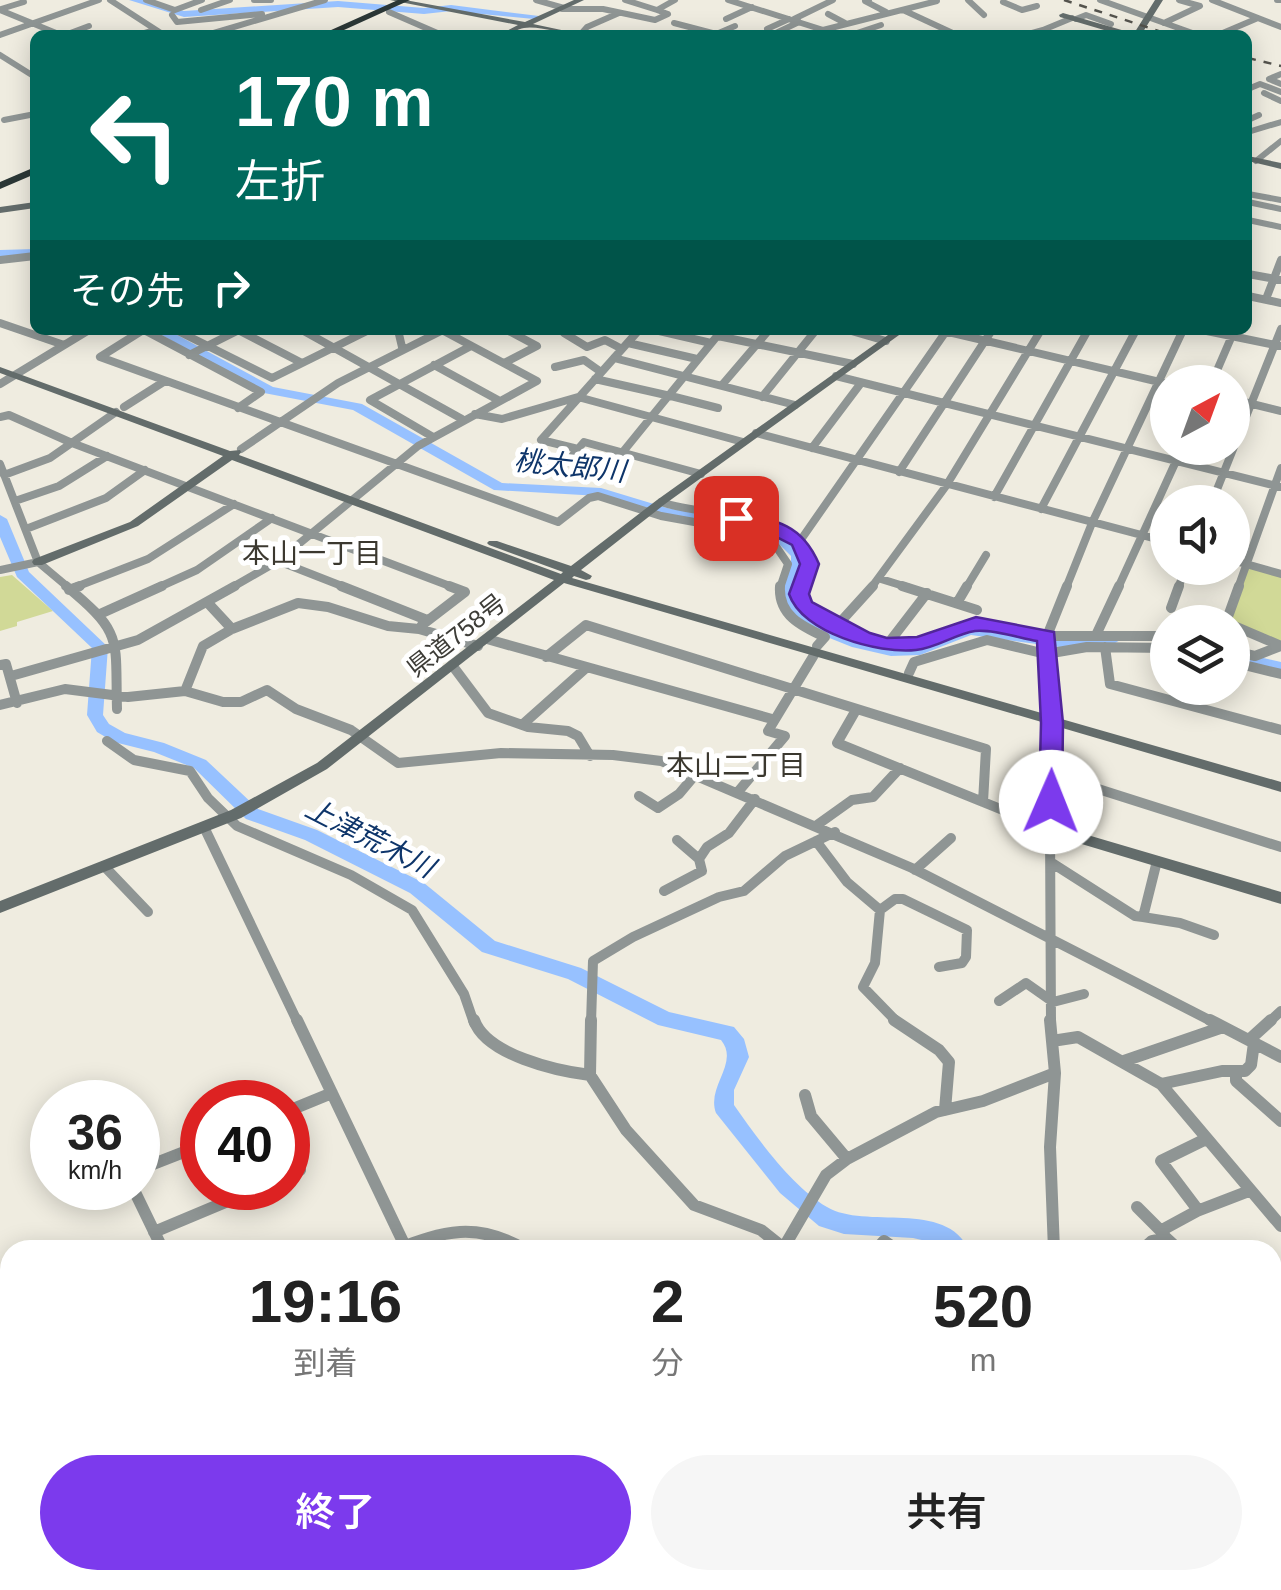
<!DOCTYPE html>
<html lang="ja">
<meta charset="utf-8">
<style>
:root{--surface:#fff;--page:#f6f6f6;--text:#222;--muted:#767676;--accent:#7c3aed}
body{margin:0;font-family:Arial,"Noto Sans JP",sans-serif;background:var(--page);color:var(--text);height:100vh;display:flex;flex-direction:column;font-size:38px;white-space:nowrap}
*{box-sizing:border-box;margin:0}
p{font-size:32px;color:var(--muted)}
.icon{flex:none;width:55px;height:55px;fill:none;stroke:currentColor;stroke-width:2;stroke-linecap:round;stroke-linejoin:round}
.map{position:relative;flex:1;overflow:hidden}
.panel{position:absolute;left:0px;top:1240px;width:1282px;height:350px;display:flex;flex-direction:column;background:var(--surface);border-radius:30px 30px 0 0;box-shadow:0 5px 25px #0003}
.panel>*{flex:none}
.guide{position:absolute;left:30px;top:30px;width:1222px;height:305px;border-radius:15px;box-shadow:0 5px 25px #0003;background:#00695c;color:#fff;overflow:hidden}
.needle{width:65px;rotate:41deg}
.tools{position:absolute;left:1150px;top:365px;display:grid;gap:20px}
.tools a{display:grid;place-items:center;width:100px;height:100px;border-radius:50%;background:var(--surface);box-shadow:0 5px 25px #0003;font-size:50px}
.speed{position:absolute;left:30px;top:1080px;display:flex;gap:20px;font-size:50px;font-weight:700;text-align:center}
.speed>*{display:grid;place-content:center;width:130px;height:130px;border-radius:50%;background:var(--surface);box-shadow:0 5px 25px #0003;line-height:1}
.speed small{font-size:25px;font-weight:400}
.speed .limit{border:15px solid #d22;background:#fff;color:#111}
.pin{position:absolute;display:grid;place-items:center;width:85px;height:85px;color:#fff;margin:-42px;border-radius:20px;box-shadow:0 5px 15px #0006}
.me{position:absolute;width:110px;margin:-55px;rotate:1deg;stroke-linejoin:round;filter:drop-shadow(0 0 8px #0008)}
.turn{display:flex;align-items:center;gap:35px;height:210px;padding:0 40px;font-size:45px}
.turn .icon{width:130px;height:130px;stroke-width:2.5}
.turn b{display:block;font-size:70px;line-height:85px}
.then{display:flex;align-items:center;height:95px;padding:0 40px;background:#0003;gap:20px;font-size:38px}
.eta{display:flex;justify-content:space-evenly;align-items:center;height:170px;text-align:center}
.eta b{font-size:60px;font-weight:600;line-height:70px}
.action{display:flex;gap:20px;margin-top:auto;padding:20px 40px}
.action a{flex:1;height:115px;border-radius:60px;background:var(--accent);color:#fff;font-size:40px;font-weight:600;line-height:115px;text-align:center}
.action a+a{background:var(--page);color:var(--text)}
.map>svg:first-child{display:block}
</style>
<div class="map">
<svg width="1281" height="1590" viewBox="0 0 1281 1590">
<rect width="100%" height="100%" fill="#efece0"/>
<path fill="#d1d997" d="M1247,564L1281,574V646L1226,622Z
M12,575L53,611L17,622V626L0,631V577Z"/>
<g fill="none" stroke-linecap="round" stroke-linejoin="round">
<path fill="#97c1ff" fill-rule="evenodd" d="M129,0H143L184,11L338,1L424,8L451,5L539,16L534,19L451,11L424,14L338,7L184,17Z
M35,249V255L0,258V250Z
M153,330H168L273,387L362,404L502,483L601,488L667,508L754,523L782,531L805,555L807,565L796,590C800,627 888,652 919,644C936,640 952,627 970,625C996,623 1033,636 1061,637C1078,637 1106,629 1120,640L1112,645L1059,647L971,635L920,655L891,656L852,647L817,633L791,614L781,600L780,590L791,565V556L772,537L665,516L600,496L494,490L353,410L264,393Z
M0,515L7,519L29,572L108,647L103,715L109,724L125,733L164,743L206,760L258,809L317,830L424,883L495,941L581,968L669,1012L734,1027L744,1039L749,1057L734,1090V1105C757,1138 792,1187 827,1207C865,1230 946,1199 969,1250H941L926,1241L913,1238L844,1234L819,1226L780,1193L716,1113C706,1086 740,1063 721,1040L658,1025L568,979L482,952L410,893L305,840L246,819L194,768L154,752L114,742L97,732L87,715L92,648L17,577L0,537Z
M1233,651L1281,662V672L1232,661Z
M1272,1441L1281,1445V1471L1272,1468Z"/>
<path stroke="#8f9594" stroke-width="6" d="M110,0L164,35
M146,0L175,10L202,0
M254,0H271
M536,0L564,8
M625,0L657,10
M728,0L839,35
M869,0L865,1L886,12
M968,0L984,15
M1100,0L1198,35
M1212,0L1281,27
M1277,0H1281
M1003,2L1022,10L1037,6
M1,9L24,2
M562,9H603L655,20L668,14L657,10L675,0
M0,10L61,35
M201,10L230,0
M903,10L957,35
M389,12L442,35
M828,14L845,23
M172,15L177,22L262,14
M726,19L752,7
M794,19L833,0
M1076,19L1086,15L1111,24
M674,23L720,35
M1164,23L1200,6L1179,0
M767,29L789,19
M823,30L937,1
M776,33L799,22
M0,35L99,0
M65,35L89,26
M138,35L155,30
M207,35L325,0
M580,35L587,27L619,13
M714,35L735,26
M851,35L881,25
M1025,35L1043,30
M1045,35L1043,30L1072,18
M1218,35L1258,18
M0,55L35,77
M1281,74L1269,79L1281,84
M1248,89L1260,84L1281,92
M1264,93L1281,101
M4,120L35,114
M1248,120L1259,115
M1248,132L1281,122
M1256,161L1281,141
M1248,194L1281,200
M1248,202L1281,209
M1248,220L1281,227"/>
<path stroke="#8f9594" stroke-width="8" d="M0,260L35,256
M1248,274L1281,280
M35,295V304
M1248,296L1281,303
M1266,299L1281,260
M0,323L64,345
M143,330L100,357L558,522L589,498L598,496L661,516L755,533L773,542L788,564L780,588
M144,330L261,392L238,408
M176,330L272,378L369,330
M238,330L302,363
M302,330L462,419
M398,330L402,347
M639,330L541,440L578,449L584,442L701,474
M655,330L711,343
M848,330L886,341
M940,330L1168,384
M1202,330L1280,346
M564,333L587,347L605,340L622,349
M718,336L853,364
M628,343L697,359
M189,355L239,330
M614,358L795,405
M504,363L537,346L507,330
M434,365L498,400
M555,367L584,360L601,372
M836,376L1281,487
M595,379L666,395
M1212,382L1234,331
M0,384L89,330
M722,385L769,330
M667,395L718,408
M762,397L816,330
M1232,399L1281,411
M124,407L165,381
M475,414L502,419L578,397L743,442
M0,417L9,415L72,443L455,588
M756,433L1168,542
M433,437L370,400L471,346
M812,448L861,383
M241,449L338,383L443,330
M622,453L722,330
M0,464L38,562L69,588
M559,472L578,449
M899,472L992,330
M4,475L50,458L116,412
M994,497L1088,330
M15,501L59,486L107,456
M661,502C712,520 788,504 810,564L801,588
M1212,502L1281,329
M1041,509L1136,330
M26,529L106,498L145,470
M800,541L947,330
M1232,560L1281,574
M278,561L347,588
M0,570L38,562
M881,579L910,588
M73,588L148,559L234,504
M157,588L197,570L272,518
M231,588L278,561L418,446L537,381L442,330
M871,588L946,486L1041,330
M966,588L986,555
M1066,588L1092,523L1183,330
M1118,588L1182,448
M1178,588L1186,568
M1238,588L1281,468"/>
<path stroke="#8f9594" stroke-width="10" d="M66,586C124,634 115,638 117,709
M341,586L427,620
M449,586L465,592
M780,586C778,615 801,626 825,637L817,646
M802,586L799,594L808,611L875,643H919L976,624L1047,636L1067,586
M902,586L977,610
M69,590L80,586
M207,602L232,629
M957,603L967,586
M1171,608L1179,586
M100,614L162,586
M1226,622L1239,586
M422,625L465,592
M1232,625L1281,646
M834,629L873,586
M1097,633L1119,586
M487,639L772,719
M1047,642V636H1168
M887,645L927,593
M1105,647L1110,684L1281,730
M1232,651L1255,656L1281,646
M546,657L586,625L986,749L983,802
M1232,662L1281,674
M0,665L6,664L17,703
M452,665L488,713L528,727L568,731L578,736L590,756
M909,673L914,662L987,640L1046,654L1087,647L1168,648
M11,676L138,640L235,586
M185,691L203,646L232,629L298,603L328,607L388,626L419,629L478,646
M0,705L65,689L128,697L185,691L223,702H241L267,690L296,709L351,730L398,763L501,753L613,755L661,761L912,868L1215,1023
M856,710L837,743L1050,829L1051,1023
M522,725L586,668
M107,741L134,760L190,771L208,798L237,826L351,875L412,910L464,994L474,1023
M1051,774L1281,847
M737,793L785,736L768,731L814,655
M639,796L658,808L679,794L695,775
M817,825L852,800L873,797L900,768
M204,827L298,1023
M677,840L699,859L707,847L729,833L755,799
M816,841L847,882L880,910L875,963L863,987L898,1023
M1052,863L1135,916L1143,917L1157,861
M104,866L148,912
M915,870L951,838
M664,891L702,871L699,859
M880,910L895,899H903L967,930L966,957L962,963L939,967
M1143,917L1180,923L1214,935
M999,1001L1026,983L1053,1002L1084,994
M591,1023L593,961L633,937L719,897L744,891L785,856L835,832
M1268,1023L1281,1011"/>
<path stroke="#8f9594" stroke-width="12" d="M297,1020L405,1246
M474,1020C486,1055 557,1071 590,1075
M591,1020L590,1075L626,1130L694,1205L761,1230L786,1250
M894,1020L939,1050L949,1062L945,1110
M1050,1020L1055,1073L1050,1147L1054,1250
M1210,1020L1281,1057
M1249,1040L1271,1020
M1052,1041L1078,1037L1161,1084L1281,1226
M1124,1061L1223,1027
M1236,1073V1081L1281,1121
M1161,1084L1222,1071H1245L1251,1065L1254,1043
M805,1095L811,1116L847,1159
M288,1111L332,1093
M288,1140L300,1170L288,1175
M138,1170L202,1145
M133,1188L163,1250
M1137,1207L1164,1234
M1198,1210L1161,1161L1206,1139
M1162,1230L1197,1211L1249,1191
M154,1232L259,1188
M784,1247L826,1175L847,1159L936,1112L983,1101L1055,1073
M344,1250H375
M394,1250C444,1231 476,1221 526,1250
M876,1250L884,1241L897,1250
M1142,1250L1152,1241L1166,1238L1179,1250
M1272,1393L1281,1388
M1272,1424L1281,1429
M1272,1522L1281,1516
M1272,1539L1281,1545
M394,1580L399,1590
M960,1580L969,1590
M1018,1580L1029,1586
M1187,1580L1203,1587
M1206,1583L1215,1590
M472,1590L486,1580
M997,1590L1008,1580"/>
<path fill="#636c6b" fill-rule="evenodd" d="M390,0H405L525,22L574,0H584L533,24L585,35C568,35 537,25 524,28C514,30 510,35 499,35L518,25Z
M1155,0H1163L1141,35H1133Z
M1063,13L1132,33L1133,35H1121L1060,17L1059,15Z
M1248,156L1281,163V169L1248,161Z
M35,202V208L0,213V207Z
M895,330H906L665,504L581,570L592,576L590,579L586,580L574,576L572,578L1045,714L1040,648L1046,644L1050,645L1058,718L1281,782V792L1059,727L1057,826L1281,892V904L1045,833L1043,829L1045,723L564,583L327,769L241,818L0,913V901L231,810L317,763L554,580L232,460L138,526L42,565H34L32,562L34,559L130,522L223,456L0,373V367L230,451L240,450L241,452L239,455L561,574L563,572L489,545L487,543L489,541H497L571,566L657,500Z"/>
<path fill="#2b3736" fill-rule="evenodd" d="M398,0H410L333,35H320Z
M35,167V174L0,189V182Z"/>
<path stroke="#54534d" stroke-width="2.5" stroke-dasharray="8 8" stroke-linecap="butt" d="M1064,0L1171,35
M1248,58L1281,66"/>
</g>
<path fill="#7c3aed" stroke="#51269a" stroke-width="2.5" d="M736,513C777,520 802,524 819,564L809,594L812,602L870,633L887,638L917,637L976,617L1054,632L1063,723L1062,802L1059,807L1051,810L1039,802L1041,723L1037,641C1019,638 993,629 975,631C955,634 937,648 916,650C878,654 802,633 789,594L800,564L792,545L759,528L729,522L727,518Z"/>
<g text-anchor="middle" dominant-baseline="central" stroke-width="10" stroke-linejoin="round" paint-order="stroke">
<g font-size="25" fill="#3d3c37" stroke="#fff">
<text transform="translate(456 635) rotate(-38)">県道758号</text>
</g>
<g font-size="28" font-style="italic" fill="#0e356a" stroke="#fff">
<text transform="translate(570 466) rotate(6)">桃太郎川</text>
<text transform="translate(370 838) rotate(27)">上津荒木川</text>
</g>
<g font-size="28" fill="#3b382f" stroke="#fff">
<text x="312" y="553">本山一丁目</text>
<text x="736" y="765">本山二丁目</text>
</g>
</g>
</svg>
<div class="tools">
<a><svg class="needle" viewBox="-14 -14 28 28"><path d="M0-13l5 13h-10z" fill="#e53935"/><path d="M0 13l5-13h-10z" fill="#767676"/></svg></a>
<a><svg class="icon" aria-label="sound" viewBox="0 0 24 24"><path d="M4 9h4l5-4v14l-5-4H4zM17 9q2 3 0 6"/></svg></a>
<a><svg class="icon" aria-label="layers" viewBox="0 0 24 24"><path d="M12 4l9 5-9 5-9-5zM3 14l9 5 9-5"/></svg></a>
</div>
<div class="speed"><div>36<small>km/h</small></div><div class="limit">40</div></div>
<div class="pin" style="left:736px;top:518px;background:#d93025"><svg class="icon" aria-label="arrive" viewBox="0 0 24 24"><path d="M6 21V4h12l-3 4 3 4H6"/></svg></div>
<svg class="me" style="left:1051px;top:802px" viewBox="-20 -20 40 40"><circle r="19" fill="#fff"/><path d="M0-13L10 11 0 6-10 11z" fill="#7c3aed"/></svg>
<div class="guide">
<div class="turn"><svg class="icon" aria-label="left" viewBox="0 0 24 24"><path d="M17 20v-9H6M10 6l-5 5 5 5"/></svg><div><b>170 m</b>左折</div></div>
<div class="then">その先<svg class="icon" aria-label="right" viewBox="0 0 24 24"><path d="M7 20v-9h11M14 6l5 5-5 5"/></svg></div>
</div>
<section class="panel">
<div class="eta">
<div><b>19:16</b><p>到着</p></div>
<div><b>2</b><p>分</p></div>
<div><b>520</b><p>m</p></div>
</div>
<div class="action"><a>終了</a><a>共有</a></div>
</section>
</div>
